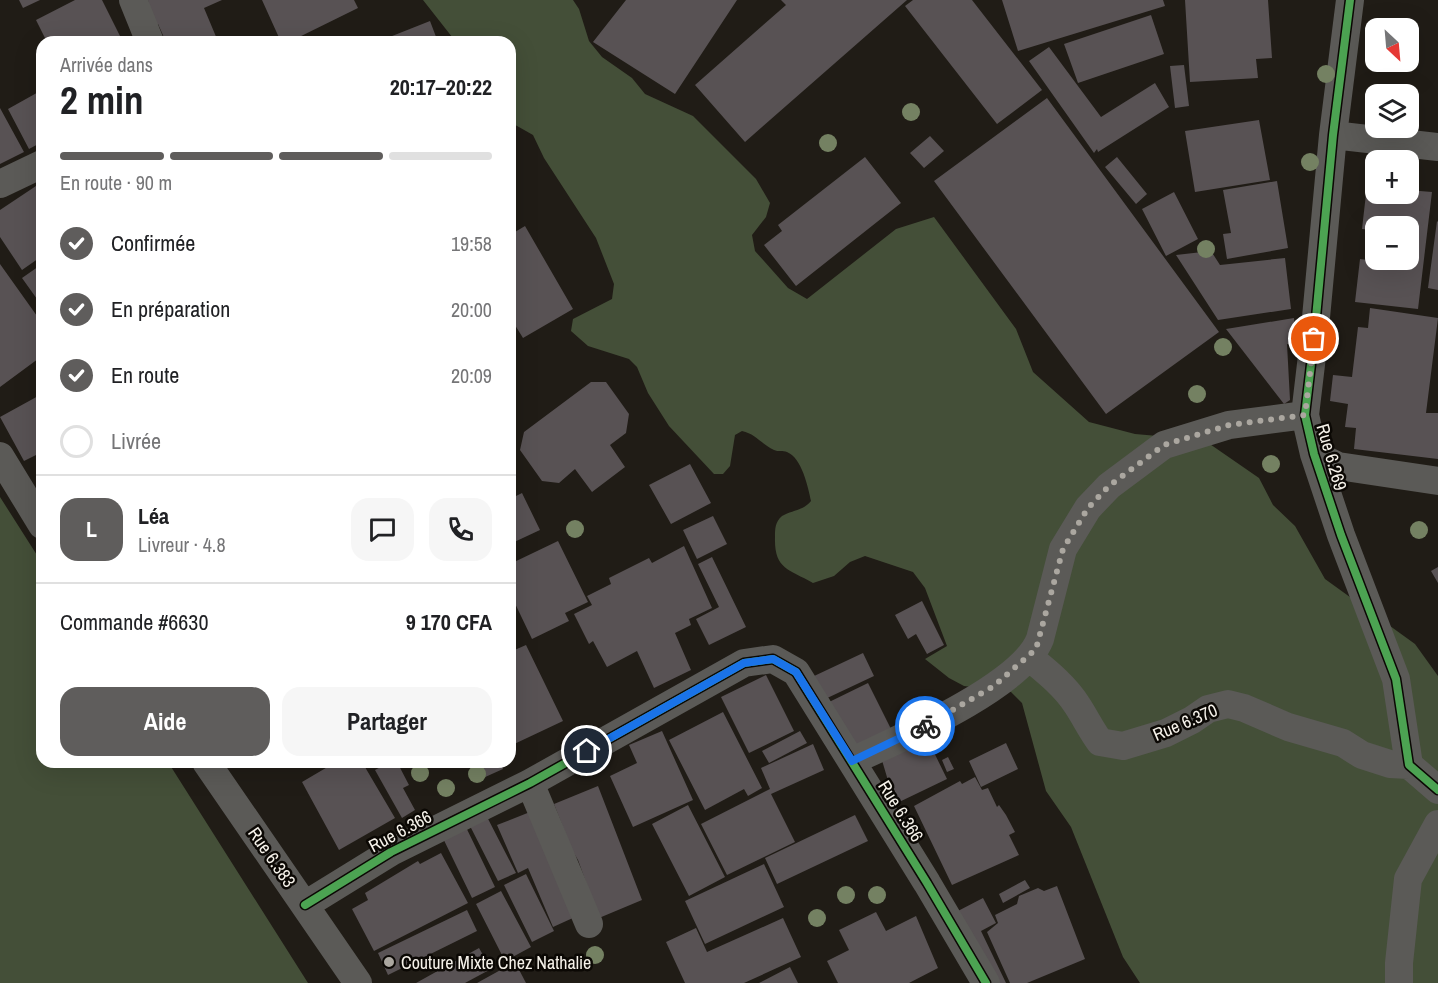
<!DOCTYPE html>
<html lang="fr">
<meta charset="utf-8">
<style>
:root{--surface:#fff;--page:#f6f6f6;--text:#202124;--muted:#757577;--line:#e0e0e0;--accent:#5f5d5c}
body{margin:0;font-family:"Archivo Narrow",sans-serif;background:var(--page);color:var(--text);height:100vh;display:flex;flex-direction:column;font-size:22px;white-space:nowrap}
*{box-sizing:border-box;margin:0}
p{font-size:20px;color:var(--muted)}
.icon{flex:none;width:33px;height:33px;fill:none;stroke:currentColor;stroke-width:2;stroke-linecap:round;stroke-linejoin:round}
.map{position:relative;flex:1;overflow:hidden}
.panel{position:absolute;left:36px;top:36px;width:480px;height:732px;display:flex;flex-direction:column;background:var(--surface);border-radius:18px;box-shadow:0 6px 24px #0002}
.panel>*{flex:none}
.needle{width:39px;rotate:154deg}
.buttons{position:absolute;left:1365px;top:18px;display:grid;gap:12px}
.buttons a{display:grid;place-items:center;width:54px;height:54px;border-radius:12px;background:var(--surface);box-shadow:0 6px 24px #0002;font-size:30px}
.pin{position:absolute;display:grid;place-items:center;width:51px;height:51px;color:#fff;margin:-26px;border:3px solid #fff;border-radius:50%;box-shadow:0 2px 6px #0007}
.courier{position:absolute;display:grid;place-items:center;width:60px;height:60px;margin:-30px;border:4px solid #1a73e8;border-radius:50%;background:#fff;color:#222;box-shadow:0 2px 8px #0007}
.overview em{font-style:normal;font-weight:700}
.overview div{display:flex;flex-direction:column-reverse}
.overview{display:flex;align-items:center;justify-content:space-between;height:102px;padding:0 24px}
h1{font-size:39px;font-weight:700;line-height:45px}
.bar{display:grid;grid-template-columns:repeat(4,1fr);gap:9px 6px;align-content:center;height:72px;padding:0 24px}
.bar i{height:8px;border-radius:4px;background:var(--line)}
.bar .current{background:var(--accent)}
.bar p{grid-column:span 4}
.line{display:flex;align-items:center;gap:15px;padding:0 24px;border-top:2px solid var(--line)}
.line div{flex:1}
.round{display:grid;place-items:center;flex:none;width:63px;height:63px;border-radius:18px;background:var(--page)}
ol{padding:0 24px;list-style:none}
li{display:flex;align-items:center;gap:18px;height:66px}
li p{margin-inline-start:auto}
li .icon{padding:6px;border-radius:50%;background:var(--accent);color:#fff;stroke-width:4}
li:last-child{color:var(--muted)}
li i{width:33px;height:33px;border:3px solid var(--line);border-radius:50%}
.button{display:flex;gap:12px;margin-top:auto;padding:12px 24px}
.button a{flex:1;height:69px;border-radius:18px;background:var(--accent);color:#fff;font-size:24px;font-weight:700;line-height:69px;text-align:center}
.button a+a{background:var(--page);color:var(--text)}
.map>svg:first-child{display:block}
.forest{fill:#444f38}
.building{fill:#585254;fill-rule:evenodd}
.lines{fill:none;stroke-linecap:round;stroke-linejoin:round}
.minor{stroke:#5b5a57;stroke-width:28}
.cycleway-casing{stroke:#0b0804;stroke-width:11}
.cycleway{stroke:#4ca352;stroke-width:8}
.tree{fill:#748162}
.done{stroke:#aba7a0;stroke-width:6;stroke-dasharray:0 10.8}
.route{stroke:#1a73e8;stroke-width:8}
.poi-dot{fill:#aba7a0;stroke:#0b0804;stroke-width:2}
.labels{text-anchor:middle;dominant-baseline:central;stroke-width:5;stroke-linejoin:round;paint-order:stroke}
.street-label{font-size:18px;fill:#f6f2ea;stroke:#0b0804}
.poi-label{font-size:18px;fill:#f6f2ea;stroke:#0b0804;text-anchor:start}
</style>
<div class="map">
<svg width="1438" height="983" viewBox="0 0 1438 983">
<rect width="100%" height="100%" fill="#201c16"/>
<path class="forest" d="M423,0H573L579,9L589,41L602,57L632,78L645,94L693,116L756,179L770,203L766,217L752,235L755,251L788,288L807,299L896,229L934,217L1016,329L1033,372L1089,422L1135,434L1204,440L1259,478L1273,505L1295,526L1325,579L1415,644L1438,676V983H1140L1123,957L1071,827L1046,791L1022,703L1011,692L964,686L949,678L925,659L947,646L925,588L913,572L865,556L850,562L834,576L813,583C788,569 774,569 775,537C775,529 775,522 782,516C792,510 803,511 811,501C808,487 802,458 787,452C783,450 778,452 774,450C761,444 756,434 742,431L735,435L730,466L723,474H714L669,426L648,393L637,367L629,359L588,346L571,331L573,319L612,299L614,284L596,238L544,158L533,135L510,122V42H456Z
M0,497L42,563V762H168L308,983H0Z"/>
<path class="building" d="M19,0H40L23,8Z
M75,0H102L123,42H47L36,20Z
M148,0H222L204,8L217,39L211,42H166L158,24L152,26Z
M262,0H354L358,8L289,42H281Z
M626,0H737L675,94L593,42Z
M781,0H907L745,142L695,85L786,5Z
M913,0H972L1042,90L997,124L905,6Z
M1002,0H1163L1165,6L1018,51Z
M1185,0H1268L1272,58L1256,59L1258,78L1190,82Z
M1151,15L1164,54L1078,83L1064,44Z
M430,21L438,42H377Z
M1049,47L1101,117L1155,83L1169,107L1098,152L1097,149L1094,153L1029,61Z
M1184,65L1189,106L1175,108L1170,66Z
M42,90V142L29,149L8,109Z
M1047,98L1219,332L1106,414L934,181Z
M1408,105L1415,106L1414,119H1408Z
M0,108L24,152L0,164Z
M1259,120L1270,180L1195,192L1185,131Z
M930,136L944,151L924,168L910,153Z
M865,157L901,203L796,286L764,245L782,231L778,225Z
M1117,157L1147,194L1136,204L1105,167Z
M1277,181L1288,248L1227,259L1223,234L1231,233L1223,190Z
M42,182V256L22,270L0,237V210Z
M1367,185L1376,186V194H1408V190L1432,192L1418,309L1355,302L1360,259L1368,260L1371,230L1362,229ZM1376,226H1408V260H1376Z
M1174,192L1198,239L1166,256L1142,209Z
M1437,221L1438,222V290L1428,288Z
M525,226L573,309L523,338L510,317V235Z
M1211,251L1220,265L1285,258L1291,309L1218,320L1176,255Z
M0,264L42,323V356L0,387Z
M42,264V306L22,278Z
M1370,308L1438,318L1426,413H1438V459L1354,449L1356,428L1345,427L1348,404L1330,401L1333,375L1352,377L1358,327L1368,328Z
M1294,318L1296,344H1287L1290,400L1284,404L1226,329Z
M591,382H606L629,414L626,433L610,445L625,467L592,492L575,469L559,483L542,481L520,450L524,432Z
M40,395L42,399V452L24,461L0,417Z
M690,464L711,503L671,524L649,485Z
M522,493L540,530L510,544V499Z
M713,516L727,544L697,559L683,530Z
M558,541L588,602L565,613L569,621L532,639L510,593V564Z
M684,546L712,608L689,619L691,625L675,633L691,670L654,688L637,651L607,667L593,641L589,644L574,614L592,605L587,596L611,584L609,578L649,558L652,563Z
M712,557L746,627L709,645L696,619L719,607L698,564Z
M1438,567V583L1431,571Z
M922,601L944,645L927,654L916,634L908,639L895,615Z
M526,645L563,721L510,746V662L513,661L510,652Z
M863,653L874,676L823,700L812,677Z
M766,675L794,731L749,753L721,697Z
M868,683L891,729L847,750L825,704Z
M723,712L762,788L748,796L744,789L705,810L669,740Z
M662,731L693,800L633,827L610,776L637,763L629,745Z
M800,731L807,743L769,763L762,751Z
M925,734L947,779L895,804L881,757Z
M1006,743L1018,769L981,787L969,761Z
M813,744L824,770L771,794L795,842L727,875L701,824L770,789L761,768Z
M948,757L954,769L947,772L942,760Z
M336,762H362L395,818L339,850L302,782Z
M390,762H397L409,785L403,788L415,810L402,818L375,770Z
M475,762H500L503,769L483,778Z
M975,777L982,790L988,788L997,807L999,805L1006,815L1015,832L1009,835L1019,855L952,885L914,806L960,781L962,784Z
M598,786L642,900L599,918L578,860L572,850L554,804Z
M688,805L725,877L689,896L652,824Z
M530,812L575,917L553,927L528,868L518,873L497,825Z
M485,813L516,873L498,881L468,822Z
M855,815L868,841L777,884L765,858Z
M462,819L495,887L472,898L439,830Z
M441,853L468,903L374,951L352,909L368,900L365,893L418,861L420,864Z
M764,864L784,907L705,944L685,901Z
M526,874L554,931L532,942L504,885Z
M1025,880L1030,888L1003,903L999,894Z
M1057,886L1085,959L1027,983H1010L987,932L998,923L995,915L1017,904L1019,896L1038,888L1044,891Z
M501,891L531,947L505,961L476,904Z
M983,898L996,923L981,931L1006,983H991L956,912Z
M467,910L477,931L388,975L378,953Z
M876,912L886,931L916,916L938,968L909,983H838L827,961L849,950L839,930Z
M783,918L801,957L744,983H685L666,942L696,928L707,952Z
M479,948L491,969L465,983H416Z
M515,962L526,983H477Z
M790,967L798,983H759Z"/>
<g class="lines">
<path class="minor" d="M133,0L150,42
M1350,0L1333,135L1314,339L1305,415L1314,454L1341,535L1396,679L1409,765L1438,790
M1333,135L1438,147
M0,184L42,164
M1314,454L1338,466L1438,481
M0,456L42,525
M1029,657C1046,671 1065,686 1077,705C1085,717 1091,730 1100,742L1123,746L1166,733L1192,720L1208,709L1228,704L1244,708L1288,727L1343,743L1362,755L1390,764L1409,765
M852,761C899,739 1022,686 1040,639L1063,549L1088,508L1109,486L1164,445L1229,425L1305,415
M206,762L358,983
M530,783L589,924
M305,905L391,852L530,783L744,663L773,659L796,672L927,883L986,983
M1399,983V963L1408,879L1438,824"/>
<defs>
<path id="cycleway" d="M1350,0L1333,135L1314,339L1305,415L1314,454L1341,535L1396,679L1409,765L1438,790
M305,905L391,852L530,783L744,663L773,659L796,672L927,883L986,983"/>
</defs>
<use href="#cycleway" class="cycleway-casing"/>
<use href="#cycleway" class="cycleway"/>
</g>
<g class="tree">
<circle cx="1326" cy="74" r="9"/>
<circle cx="911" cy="112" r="9"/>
<circle cx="828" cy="143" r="9"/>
<circle cx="1310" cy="162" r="9"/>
<circle cx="1206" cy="249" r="9"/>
<circle cx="1223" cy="347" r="9"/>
<circle cx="1197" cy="394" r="9"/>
<circle cx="1271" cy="464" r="9"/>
<circle cx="575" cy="529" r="9"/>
<circle cx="1419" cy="530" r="9"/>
<circle cx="420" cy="773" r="9"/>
<circle cx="477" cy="774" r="9"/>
<circle cx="446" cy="788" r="9"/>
<circle cx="846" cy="895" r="9"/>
<circle cx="877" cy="895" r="9"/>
<circle cx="817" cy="918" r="9"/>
<circle cx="595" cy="955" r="9"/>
</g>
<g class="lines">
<path class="done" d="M925,726L994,686L1036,649L1063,549L1088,508L1109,486L1164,445L1229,425L1305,415L1314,339"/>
<path class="route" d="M587,751L744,663L773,659L796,672L852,761L925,726"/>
</g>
<circle class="poi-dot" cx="389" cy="962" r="6"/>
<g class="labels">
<g class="street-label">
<text transform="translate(1332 457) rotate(74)">Rue 6.269</text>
<text transform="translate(1185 722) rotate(-23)">Rue 6.370</text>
<text transform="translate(901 811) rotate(58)">Rue 6.366</text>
<text transform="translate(400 831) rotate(-28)">Rue 6.366</text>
<text transform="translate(272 857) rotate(55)">Rue 6.383</text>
</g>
<g class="poi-label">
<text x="401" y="962">Couture Mixte Chez Nathalie</text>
</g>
</g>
</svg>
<div class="buttons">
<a><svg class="needle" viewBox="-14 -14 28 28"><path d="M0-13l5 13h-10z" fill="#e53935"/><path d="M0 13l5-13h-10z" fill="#757577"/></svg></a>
<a><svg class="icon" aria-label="layers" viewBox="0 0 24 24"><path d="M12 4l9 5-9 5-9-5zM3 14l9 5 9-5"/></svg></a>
<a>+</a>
<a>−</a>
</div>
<div class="pin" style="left:1314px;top:339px;background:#ea580c"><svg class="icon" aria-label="bag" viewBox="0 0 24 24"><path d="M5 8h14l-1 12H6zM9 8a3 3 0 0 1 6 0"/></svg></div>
<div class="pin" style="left:587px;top:751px;background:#1f2937"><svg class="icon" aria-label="home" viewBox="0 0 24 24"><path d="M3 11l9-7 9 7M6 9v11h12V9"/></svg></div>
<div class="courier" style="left:925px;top:726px"><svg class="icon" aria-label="bike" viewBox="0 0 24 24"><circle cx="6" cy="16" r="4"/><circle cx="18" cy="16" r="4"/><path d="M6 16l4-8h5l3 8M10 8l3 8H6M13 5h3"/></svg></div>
<section class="panel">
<div class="overview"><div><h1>2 min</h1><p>Arrivée dans</p></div><em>20:17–20:22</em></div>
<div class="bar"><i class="current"></i><i class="current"></i><i class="current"></i><i></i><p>En route · 90 m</p></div>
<ol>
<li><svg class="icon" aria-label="check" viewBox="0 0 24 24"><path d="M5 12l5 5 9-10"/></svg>Confirmée<p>19:58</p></li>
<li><svg class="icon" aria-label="check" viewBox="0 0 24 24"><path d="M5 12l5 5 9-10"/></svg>En préparation<p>20:00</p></li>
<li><svg class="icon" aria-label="check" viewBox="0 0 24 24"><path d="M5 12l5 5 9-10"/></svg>En route<p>20:09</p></li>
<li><i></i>Livrée</li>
</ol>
<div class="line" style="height:108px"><b class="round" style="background:var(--accent);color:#fff">L</b><div><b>Léa</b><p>Livreur · 4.8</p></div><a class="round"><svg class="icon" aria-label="chat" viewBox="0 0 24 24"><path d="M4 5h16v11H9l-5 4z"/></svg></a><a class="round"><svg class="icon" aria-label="phone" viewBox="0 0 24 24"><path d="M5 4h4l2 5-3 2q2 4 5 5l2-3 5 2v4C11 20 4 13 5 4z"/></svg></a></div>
<div class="line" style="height:78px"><div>Commande #6630</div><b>9 170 CFA</b></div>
<div class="button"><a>Aide</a><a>Partager</a></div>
</section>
</div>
